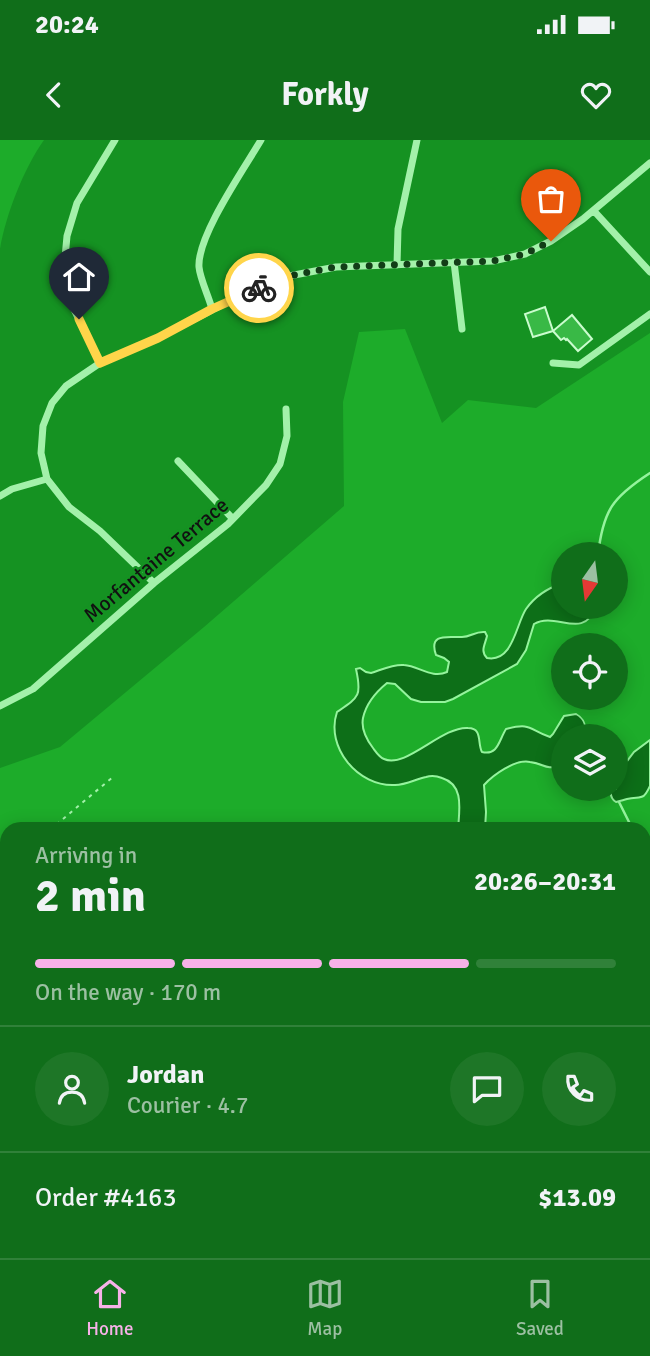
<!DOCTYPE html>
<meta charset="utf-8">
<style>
:root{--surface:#106e1a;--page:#1e7627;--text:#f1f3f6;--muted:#9cc0a2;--line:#308139;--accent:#f7b2e8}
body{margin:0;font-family:Signika,sans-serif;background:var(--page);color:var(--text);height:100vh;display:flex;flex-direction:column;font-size:26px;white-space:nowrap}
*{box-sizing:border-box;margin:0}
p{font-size:23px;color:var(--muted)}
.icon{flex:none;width:38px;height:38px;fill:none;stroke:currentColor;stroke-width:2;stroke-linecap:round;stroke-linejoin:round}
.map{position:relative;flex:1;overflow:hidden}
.side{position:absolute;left:0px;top:682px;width:651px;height:436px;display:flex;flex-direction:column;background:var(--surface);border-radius:21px 21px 0 0;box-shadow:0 4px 18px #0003}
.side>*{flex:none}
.needle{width:46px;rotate:194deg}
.controls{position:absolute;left:551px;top:402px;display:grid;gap:14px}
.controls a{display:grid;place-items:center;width:77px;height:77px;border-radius:50%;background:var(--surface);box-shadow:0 4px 18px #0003;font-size:35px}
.pin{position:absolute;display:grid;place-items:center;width:60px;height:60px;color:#fff;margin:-72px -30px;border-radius:50% 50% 50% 0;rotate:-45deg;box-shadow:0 0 7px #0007}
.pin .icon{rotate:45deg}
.courier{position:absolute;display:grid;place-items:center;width:70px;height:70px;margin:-35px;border:5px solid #ffd54a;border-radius:50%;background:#fff;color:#222;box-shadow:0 2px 9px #0007}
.headline em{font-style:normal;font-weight:800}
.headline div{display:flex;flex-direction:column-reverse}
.headline{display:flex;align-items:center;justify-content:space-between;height:119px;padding:0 35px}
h1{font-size:46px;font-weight:800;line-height:52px}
.bar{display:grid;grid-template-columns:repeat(4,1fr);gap:10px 7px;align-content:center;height:84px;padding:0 35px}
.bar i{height:9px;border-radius:5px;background:var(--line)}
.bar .active{background:var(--accent)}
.bar p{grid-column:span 4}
.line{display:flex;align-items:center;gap:18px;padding:0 35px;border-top:2px solid var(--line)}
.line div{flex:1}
.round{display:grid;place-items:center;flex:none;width:74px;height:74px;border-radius:37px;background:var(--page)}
.status{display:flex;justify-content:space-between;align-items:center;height:49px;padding:0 35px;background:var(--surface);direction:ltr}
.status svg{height:19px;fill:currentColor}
header{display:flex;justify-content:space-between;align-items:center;height:91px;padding:0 35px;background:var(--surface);font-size:32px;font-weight:800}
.dock{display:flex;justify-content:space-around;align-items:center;height:98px;border-top:2px solid var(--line);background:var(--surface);font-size:19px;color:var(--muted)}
.dock a{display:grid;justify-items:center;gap:4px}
.dock .active{color:var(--accent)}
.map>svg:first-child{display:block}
.green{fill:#1dac2a;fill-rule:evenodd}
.water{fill:#0d6f18;stroke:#95f49d;stroke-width:2}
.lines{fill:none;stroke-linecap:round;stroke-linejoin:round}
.stream{stroke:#95f49d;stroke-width:2.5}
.building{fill:#39b946;stroke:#cafcce;stroke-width:2}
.path{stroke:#a3f1aa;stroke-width:2;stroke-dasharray:3.5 5;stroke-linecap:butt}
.minor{stroke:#a3f1aa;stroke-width:7}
.secondary{stroke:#d1fcd6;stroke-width:10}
.done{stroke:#123e17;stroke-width:7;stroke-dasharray:0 12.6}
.route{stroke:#ffd54a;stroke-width:9}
.labels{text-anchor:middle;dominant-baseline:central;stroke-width:5;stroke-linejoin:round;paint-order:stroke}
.street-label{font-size:21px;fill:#111;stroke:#159222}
</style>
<div class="status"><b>20:24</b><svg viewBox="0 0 49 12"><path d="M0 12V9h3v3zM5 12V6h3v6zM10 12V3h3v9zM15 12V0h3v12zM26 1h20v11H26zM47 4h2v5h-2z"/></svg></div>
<header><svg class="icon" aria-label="back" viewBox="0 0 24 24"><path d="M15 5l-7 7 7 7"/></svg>Forkly<svg class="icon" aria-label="heart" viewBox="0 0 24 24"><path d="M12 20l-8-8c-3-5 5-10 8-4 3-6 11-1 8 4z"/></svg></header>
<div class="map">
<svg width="650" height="1118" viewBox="0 0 650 1118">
<rect width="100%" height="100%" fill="#159222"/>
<path class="green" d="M0,0H44C24,28 6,74 0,109Z
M405,189L442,283L468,260L536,268L650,193V886L644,890V690H7V736L0,730V628L60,607L204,487L344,366L343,262L359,192ZM564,415H616V467H564ZM564,506H616V558H564ZM564,597H616V649H564Z
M0,799L7,805V1068L0,1067Z"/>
<path class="water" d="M563,443L564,467H596C583,501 556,471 534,484L526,510L517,524L453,559L445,562H421L411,559L395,544L387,543C376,552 366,564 363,578C361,588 367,600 373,608C376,612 379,617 384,619C406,629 442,586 468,588C483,588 477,603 482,612C498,616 499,600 506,589C532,582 529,590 550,597L553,594L564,576L576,574C585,579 587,586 584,597H564L563,626C543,630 546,624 530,622C515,619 493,635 484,645L486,672L485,689L458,690C459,671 465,645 442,638C437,636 432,635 426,637C416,639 406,645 395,645C358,647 325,607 337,572C359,557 362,556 356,529L360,528L366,532L371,533C381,530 393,524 404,525C419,526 432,539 447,532L449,522L444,518L436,515C428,492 449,498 462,497C471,497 475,491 485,492L487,496C485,505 480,511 487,518C513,523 516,484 526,469C535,456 548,448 563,443Z
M650,600V646C643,661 642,656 627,659C624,660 620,661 616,662C611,659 610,655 611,649H616V636L618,633L634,612Z"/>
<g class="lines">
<path class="stream" d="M598,415C603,370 613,357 650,333
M619,662L633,690
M644,738L647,754L646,770"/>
</g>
<path class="building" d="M545,167L553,191L533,197L525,174Z
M572,175L592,199L578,211L567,199L566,200L564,198L561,200L553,191Z"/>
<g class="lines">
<path class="path" d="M24,690L27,688L30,690
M50,690L114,636
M0,708L7,703
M1,798L7,803
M406,1111L408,1118"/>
<path class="minor" d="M594,71L650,132
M454,122L462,189
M397,125L398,89L417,0
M212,169C209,157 200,139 199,127C197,96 244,29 261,0
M100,223L68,157L64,129L67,96L77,63L115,0
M553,223L579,225L650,174
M178,321L233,379
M0,356L12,349L47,339
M154,443L100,391L69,367L47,339L41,313L43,286L52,263L66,246L100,223L158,198L249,151L289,136L336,127L493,121L525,114L551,101L583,79L650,23
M0,566L33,549L154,443L228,384L266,345L280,324L287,296L286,269
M644,981L650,971
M621,1111L629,1118
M88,1118L97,1111"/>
<path class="secondary" d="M0,757L7,763
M0,785L7,790
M428,1111L438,1118
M461,1111L473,1118"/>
</g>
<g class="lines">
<path class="done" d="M259,148L289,136L336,127L493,121L525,114L551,101"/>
<path class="route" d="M79,179L100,223L158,198L212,169L259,148"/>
</g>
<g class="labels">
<g class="street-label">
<text transform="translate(156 420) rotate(-40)">Morfantaine Terrace</text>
</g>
</g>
</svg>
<div class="controls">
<a><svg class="needle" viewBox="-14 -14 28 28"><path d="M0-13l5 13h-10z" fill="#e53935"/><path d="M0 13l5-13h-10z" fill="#9cc0a2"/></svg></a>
<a><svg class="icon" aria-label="locate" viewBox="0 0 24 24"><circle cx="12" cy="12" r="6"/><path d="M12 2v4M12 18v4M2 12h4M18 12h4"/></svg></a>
<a><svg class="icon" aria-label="layers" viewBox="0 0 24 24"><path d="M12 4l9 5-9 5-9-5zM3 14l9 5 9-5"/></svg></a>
</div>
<div class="pin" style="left:551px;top:101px;background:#ea580c"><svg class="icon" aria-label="bag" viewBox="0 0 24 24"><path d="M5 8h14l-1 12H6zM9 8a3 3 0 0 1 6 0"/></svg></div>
<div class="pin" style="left:79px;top:179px;background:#1f2937"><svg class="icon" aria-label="home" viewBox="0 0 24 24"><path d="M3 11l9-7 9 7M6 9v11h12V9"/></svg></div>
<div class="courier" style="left:259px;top:148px"><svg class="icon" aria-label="bike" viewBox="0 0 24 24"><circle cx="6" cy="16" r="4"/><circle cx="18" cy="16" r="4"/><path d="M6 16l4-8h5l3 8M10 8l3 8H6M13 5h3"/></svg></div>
<section class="side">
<div class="headline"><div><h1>2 min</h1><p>Arriving in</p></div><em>20:26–20:31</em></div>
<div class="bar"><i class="active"></i><i class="active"></i><i class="active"></i><i></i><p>On the way · 170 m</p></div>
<div class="line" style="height:126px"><a class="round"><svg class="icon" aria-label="person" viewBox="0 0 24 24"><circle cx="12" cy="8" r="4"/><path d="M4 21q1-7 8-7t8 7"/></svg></a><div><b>Jordan</b><p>Courier · 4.7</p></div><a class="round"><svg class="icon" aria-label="chat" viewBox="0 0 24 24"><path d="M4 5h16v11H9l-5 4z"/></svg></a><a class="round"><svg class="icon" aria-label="phone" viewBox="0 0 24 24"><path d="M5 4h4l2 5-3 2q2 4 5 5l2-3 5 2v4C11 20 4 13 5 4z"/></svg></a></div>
<div class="line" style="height:91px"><div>Order #4163</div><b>$13.09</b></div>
</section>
</div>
<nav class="dock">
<a class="active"><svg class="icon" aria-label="home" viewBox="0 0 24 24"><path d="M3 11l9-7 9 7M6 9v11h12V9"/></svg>Home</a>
<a><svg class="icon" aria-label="map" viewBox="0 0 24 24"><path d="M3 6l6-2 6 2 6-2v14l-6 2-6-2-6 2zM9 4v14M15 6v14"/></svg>Map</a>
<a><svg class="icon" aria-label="saved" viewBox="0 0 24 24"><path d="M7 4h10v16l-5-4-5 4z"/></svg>Saved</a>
</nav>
